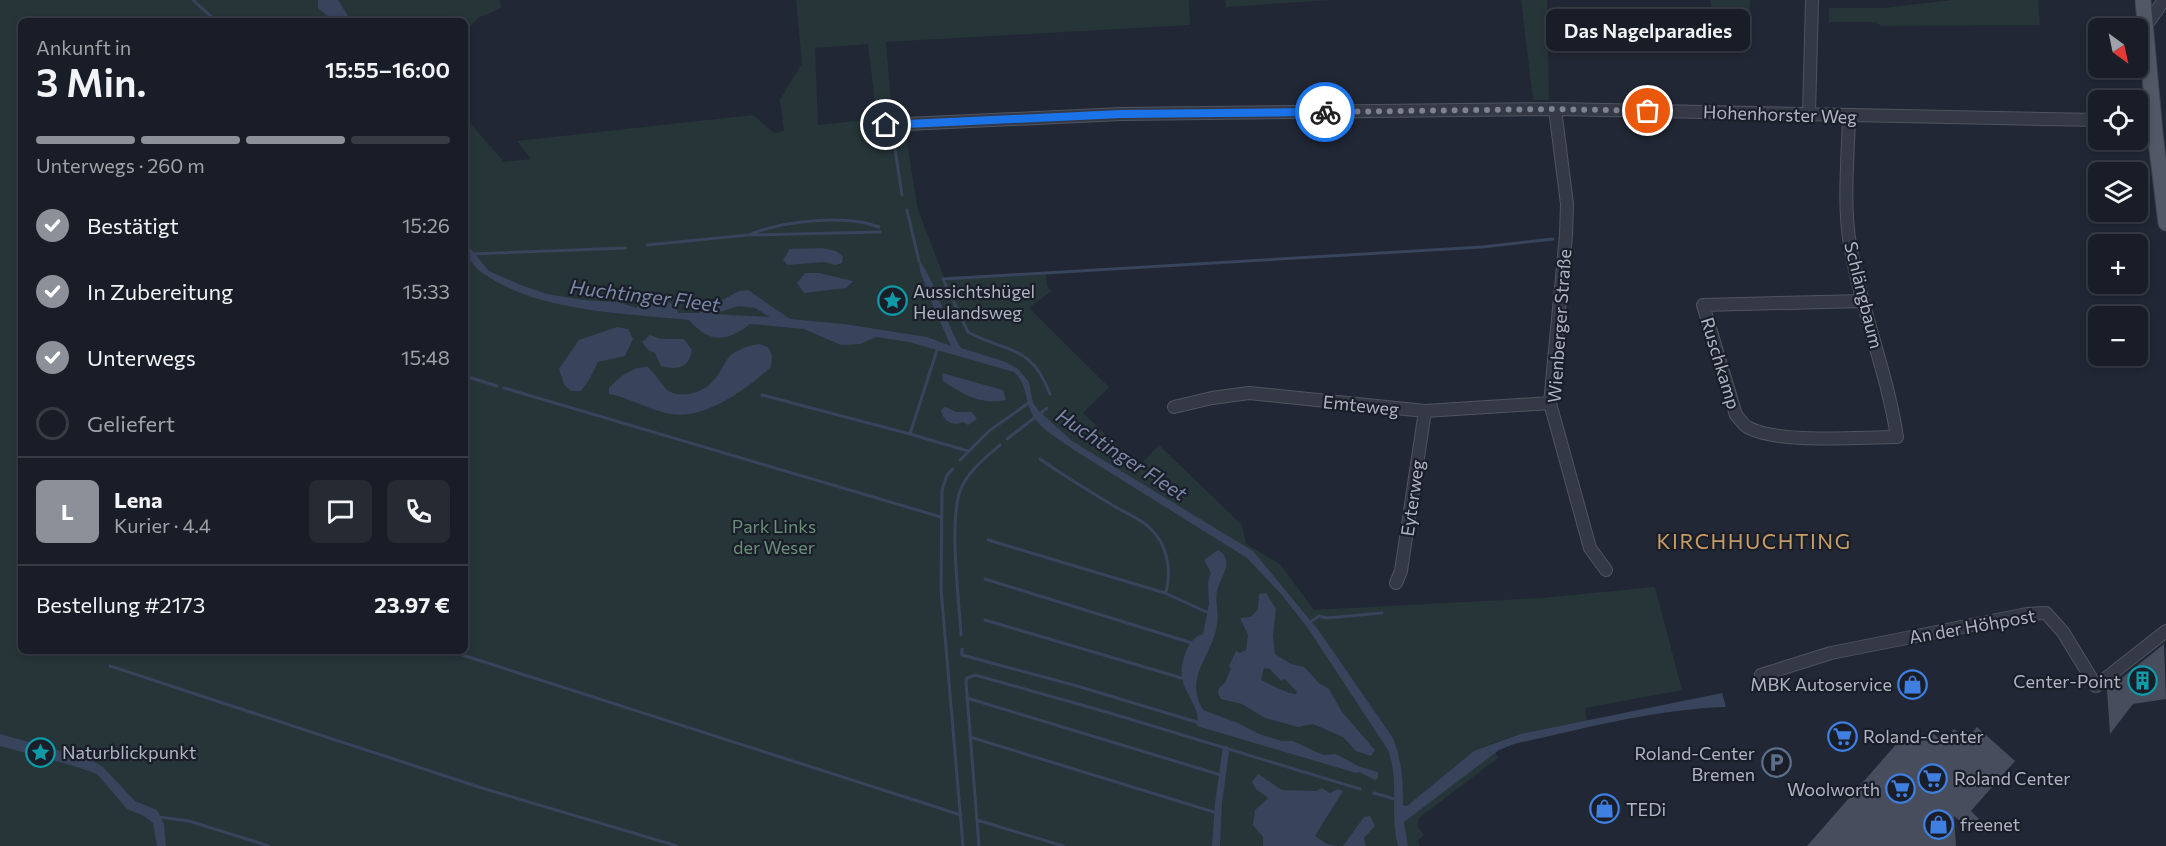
<!DOCTYPE html>
<html lang="de">
<meta charset="utf-8">
<style>
:root{--surface:#191d27;--page:#262a33;--text:#f1f3f6;--muted:#9fa2a7;--line:#373b44;--accent:#8c9099}
body{margin:0;font-family:Commissioner,sans-serif;background:var(--page);color:var(--text);height:100vh;display:flex;flex-direction:column;font-size:22px;white-space:nowrap}
*{box-sizing:border-box;margin:0}
p{font-size:20px;color:var(--muted)}
.icon{flex:none;width:33px;height:33px;fill:none;stroke:currentColor;stroke-width:2;stroke-linecap:round;stroke-linejoin:round}
.map{position:relative;flex:1;overflow:hidden}
.side{position:absolute;left:18px;top:18px;width:450px;height:636px;display:flex;flex-direction:column;background:var(--surface);border-radius:9px;box-shadow:0 3px 9px #0003,0 0 0 2px var(--line)}
.side>*{flex:none}
.needle{width:39px;rotate:147deg}
.buttons{position:absolute;left:2088px;top:18px;display:grid;gap:12px}
.buttons a{display:grid;place-items:center;width:60px;height:60px;border-radius:9px;background:var(--surface);box-shadow:0 3px 9px #0003,0 0 0 2px var(--line);font-size:30px}
.pin{position:absolute;display:grid;place-items:center;width:51px;height:51px;color:#fff;margin:-26px;border:3px solid #fff;border-radius:50%;box-shadow:0 2px 6px #0007}
.courier{position:absolute;display:grid;place-items:center;width:60px;height:60px;margin:-30px;border:4px solid #1a73e8;border-radius:50%;background:#fff;color:#222;box-shadow:0 2px 8px #0007}
.bubble{position:absolute;height:42px;border-radius:9px;background:var(--surface);box-shadow:0 3px 9px #0003,0 0 0 2px var(--line);font-size:20px;font-weight:600;line-height:42px;text-align:center}
.summary em{font-style:normal;font-weight:600}
.summary div{display:flex;flex-direction:column-reverse}
.summary{display:flex;align-items:center;justify-content:space-between;height:102px;padding:0 18px}
h1{font-size:39px;font-weight:600;line-height:45px}
.bar{display:grid;grid-template-columns:repeat(4,1fr);gap:9px 6px;align-content:center;height:72px;padding:0 18px}
.bar i{height:8px;border-radius:4px;background:var(--line)}
.bar .current{background:var(--accent)}
.bar p{grid-column:span 4}
.line{display:flex;align-items:center;gap:15px;padding:0 18px;border-top:2px solid var(--line)}
.line div{flex:1}
.round{display:grid;place-items:center;flex:none;width:63px;height:63px;border-radius:9px;background:var(--page)}
ol{padding:0 18px;list-style:none}
li{display:flex;align-items:center;gap:18px;height:66px}
li p{margin-inline-start:auto}
li .icon{padding:6px;border-radius:50%;background:var(--accent);color:#fff;stroke-width:4}
li:last-child{color:var(--muted)}
li i{width:33px;height:33px;border:3px solid var(--line);border-radius:50%}
.map>svg:first-child{display:block}
.green{fill:#263538;fill-rule:evenodd}
.water{fill:#38435c;fill-rule:evenodd}
.lines{fill:none;stroke-linecap:round;stroke-linejoin:round}
.stream{stroke:#38435c;stroke-width:3}
.building{fill:#474d5c}
.minor-casing{stroke:#4f545f;stroke-width:14}
.major-casing{stroke:#3e424e;stroke-width:17}
.minor{stroke:#353945;stroke-width:12}
.major{stroke:#525865;stroke-width:15}
.done{stroke:#7d8390;stroke-width:6;stroke-dasharray:0 10.8}
.route{stroke:#1a73e8;stroke-width:8}
.labels{text-anchor:middle;dominant-baseline:central;stroke-width:4.5;stroke-linejoin:round;paint-order:stroke}
.street-label{font-size:18px;fill:#afb4c1;stroke:#1a1e29}
.poi-label{font-size:18px;fill:#afb4c1;stroke:#1a1e29;text-anchor:start}
.park-label{font-size:18px;fill:#698f77;stroke:#1a1e29}
.water-label{font-size:20px;font-style:italic;fill:#7a87a7;stroke:#1a1e29}
.quarter-label{font-size:21px;letter-spacing:1.5px;fill:#c79c64;stroke:#1a1e29}
</style>
<div class="map">
<svg width="2166" height="846" viewBox="0 0 2166 846">
<rect width="100%" height="100%" fill="#212734"/>
<path class="green" d="M0,0H500L501,8L478,18L465,32V21H21V651H465V117L504,162L531,159L517,141L753,115L774,133L784,131L780,100L802,63L796,0H1189L1190,25L886,42L892,117H903L918,210L944,277L1046,272L1047,286L1052,291L1029,308L1109,387L1083,413L1139,466L1159,445L1242,525L1246,544L1280,564L1314,610L1542,598L1655,587L1682,690L1585,708L1587,721L1520,734L1491,744L1498,758L1419,818L1417,826L1424,835L1418,840L1420,846H0ZM868,44L877,119L818,125L815,48Z
M1225,0H1331L1226,7Z
M1521,0H1547L1549,100H1533Z
M1711,0H1750L1749,21H1711Z
M1953,0H2038L2040,25L1881,26L1875,22H1829V8H1883Z"/>
<path class="water" d="M318,0H338L351,21H333L318,8Z
M465,242L489,271L521,285L547,294L584,300L618,302L636,308L645,297C662,293 669,300 679,313H699L739,291L748,290L790,319L844,324L927,337L951,346L934,308L920,271L919,260C938,286 944,320 961,348L1006,362L1018,369L1029,382L1033,403L1039,411L1072,441L1253,551L1319,631L1393,738C1402,761 1403,780 1403,805L1407,806L1474,751L1520,734L1722,693L1726,707C1655,709 1583,729 1514,744L1499,750L1404,822L1408,846H1398C1389,814 1400,781 1388,750L1307,627L1281,594L1247,558L1074,450C1061,440 1041,430 1033,416C1025,401 1027,384 1014,372L909,342L876,337L860,344L841,345L804,329L750,324C726,343 709,343 689,320C625,313 538,312 484,274C476,269 471,261 465,254ZM738,306L755,308L770,317L714,314Z
M822,248L836,251L843,256L842,263L835,265L824,262L788,265L783,260L790,249Z
M805,273H819L853,281L846,288L804,293L797,283Z
M617,327L628,329L633,339L625,356L598,362L589,380L581,391H571L564,384L559,369L579,340Z
M650,335L661,339H684L692,350C689,369 677,370 661,366L655,353L648,350L642,342Z
M759,344L768,347L772,355L771,367C748,388 705,420 671,414C649,410 630,398 609,394V388C619,377 633,366 648,367C655,374 660,382 666,389C679,400 703,393 713,381C721,373 724,361 732,354C741,348 749,346 759,344Z
M942,373L1003,390L1006,400C981,405 964,395 943,381Z
M945,407L957,412H972L977,419L968,425L963,422C952,427 943,421 941,410Z
M1218,550C1236,561 1220,577 1217,591C1215,602 1219,613 1217,624C1213,657 1183,675 1203,710L1238,723L1259,734L1282,741H1293L1323,755L1336,754L1358,766L1378,772V778L1375,780L1359,772L1356,773L1197,726C1202,710 1183,692 1182,677C1180,663 1188,637 1203,634L1209,604L1208,582L1211,573L1204,560Z
M1266,593L1276,609L1273,636L1275,654L1291,664L1304,667L1319,683L1329,689L1342,712L1375,750L1371,756L1356,751L1343,737L1313,724L1298,727L1265,718L1242,704L1221,699L1218,694L1219,688L1225,683L1231,668L1229,666L1236,651L1240,653L1246,650L1248,635L1240,618L1251,617L1258,609L1259,594ZM1264,668L1270,669L1281,681L1285,679L1297,692L1296,694C1289,694 1267,683 1261,680Z
M0,734L90,759L103,767L135,801L157,810L164,824L166,846H157L153,823L144,816L127,809L97,774L74,766L0,746Z
M1223,746H1227L1229,752L1222,803L1220,846H1212L1215,803Z
M1258,774L1282,790L1316,791L1322,788L1330,793L1338,789L1343,791L1315,836L1327,844L1338,846H1263V837L1253,825L1255,810L1268,798L1256,789L1252,782Z
M1370,816L1375,826L1364,838L1366,846H1343L1364,817Z"/>
<g class="lines">
<path class="stream" d="M193,0L216,21
M893,136L902,195
M907,210L919,261
M751,234C784,221 847,214 879,227
M647,245L748,235L880,232
M472,254L626,248
M465,376L497,386
M504,388L941,517
M1050,394C1031,344 1009,354 968,332L943,279L1482,247L1553,239
M762,395L910,434L938,347
M910,434L968,451
M1007,439L1047,408
M1040,459C1064,476 1089,491 1114,506C1125,513 1141,519 1150,528C1167,544 1172,570 1166,592
M960,460L989,431L1030,402
M953,469L947,475L942,490L941,589L963,846
M988,540L1165,593L1209,613
M985,579L1192,643
M985,620L1185,679
M1308,624L1319,616L1327,618L1382,613
M961,635C959,599 949,523 960,491C967,472 985,458 1000,445
M962,649V655L1077,686L1200,723
M450,651L961,815
M110,666L482,788L677,846
M967,698L1221,775
M970,737L1217,813
M1374,793L1398,800
M159,817L189,821L269,846
M977,820L1063,846
M979,846L966,682L967,678L975,675L1110,713L1360,789"/>
</g>
<path class="building" d="M2164,644L2166,699L2133,704L2110,734L2107,690Z
M1977,727L2015,761L1971,811L1979,819L1970,829L1954,816L1956,846H1807L1906,733L1919,744L1930,731L1943,742L1954,729L1966,740Z"/>
<g class="lines">
<defs>
<path id="minor" d="M2145,27L2164,0
M1555,109L1567,204L1566,235L1550,403L1590,548L1606,570
M1809,114L1812,0
M1849,116C1848,158 1843,203 1850,245C1861,310 1887,371 1897,437C1859,437 1781,444 1749,428C1744,426 1740,419 1736,415L1703,305L1863,301
M2138,121H2154
M886,125L1121,114L1555,109L2098,120
M1174,407L1212,398L1249,393L1425,411L1550,403
M1396,583L1401,571L1425,411
M1761,675L1831,653L2027,614L2046,613L2063,632L2096,686L2166,631"/>
<path id="major" d="M2143,0L2155,133L2166,223"/>
</defs>
<use href="#minor" class="minor-casing"/>
<use href="#major" class="major-casing"/>
<use href="#minor" class="minor"/>
<use href="#major" class="major"/>
</g>
<g class="lines">
<path class="done" d="M1325,112L1555,109L1648,111"/>
<path class="route" d="M886,125L1121,114L1325,112"/>
</g>
<defs>
<symbol id="sight-ring" viewBox="-11 -11 22 22"><circle r="9.5" fill="#1a1e29" stroke="#0f9aa8" stroke-width="1.5"/><path d="M0-6L1.8-2.2L6-1.7L2.9 1.2L3.7 5.4L0 3.3L-3.7 5.4L-2.9 1.2L-6-1.7L-1.8-2.2Z" fill="#0f9aa8"/></symbol>
<symbol id="building-ring" viewBox="-11 -11 22 22"><circle r="9.5" fill="#1a1e29" stroke="#0f9aa8" stroke-width="1.5"/><path d="M-4-6H4V6H1V3H-1V6H-4ZM-2.5-4.3h1.7v1.8h-1.7ZM.8-4.3h1.7v1.8H.8ZM-2.5-1h1.7V.8h-1.7ZM.8-1h1.7V.8H.8Z" fill="#0f9aa8"/></symbol>
<symbol id="shop-ring" viewBox="-11 -11 22 22"><circle r="9.5" fill="#1a1e29" stroke="#3f7fe0" stroke-width="1.5"/><path d="M-5-2.5h2.3a2.7 3.5 0 0 1 5.4 0H5L5.5 6h-11ZM-1.5-2.5h3a1.5 2.3 0 0 0-3 0Z" fill="#3f7fe0"/></symbol>
<symbol id="supermarket-ring" viewBox="-11 -11 22 22"><circle r="9.5" fill="#1a1e29" stroke="#3f7fe0" stroke-width="1.5"/><path d="M-6-5.5h2.5l.6 2H6L4.5 2H-2.5L-4.4-4H-6ZM-1.5 3.2a1.3 1.3 0 1 0 .1 0ZM3 3.2a1.3 1.3 0 1 0 .1 0Z" fill="#3f7fe0"/></symbol>
<symbol id="parking-ring" viewBox="-11 -11 22 22"><circle r="9.5" fill="#1a1e29" stroke="#5c6f8a" stroke-width="1.5"/><path d="M-3.5-5.5H1a3.5 3.5 0 0 1 0 7H-1V5.5H-3.5ZM-1-3.4V-.6H.8a1.4 1.4 0 0 0 0-2.8Z" fill="#5c6f8a"/></symbol>
</defs>
<g fill-rule="evenodd">
<use href="#sight-ring" x="876" y="284" width="33" height="33"/>
<use href="#building-ring" x="2126" y="664" width="33" height="33"/>
<use href="#shop-ring" x="1896" y="668" width="33" height="33"/>
<use href="#supermarket-ring" x="1826" y="720" width="33" height="33"/>
<use href="#sight-ring" x="24" y="736" width="33" height="33"/>
<use href="#parking-ring" x="1760" y="746" width="33" height="33"/>
<use href="#supermarket-ring" x="1916" y="762" width="33" height="33"/>
<use href="#supermarket-ring" x="1884" y="772" width="33" height="33"/>
<use href="#shop-ring" x="1588" y="792" width="33" height="33"/>
<use href="#shop-ring" x="1922" y="808" width="33" height="33"/>
</g>
<g class="labels">
<g class="street-label">
<text transform="translate(1780 114) rotate(2)">Hohenhorster Weg</text>
<text transform="translate(1864 295) rotate(76)">Schlängbaum</text>
<text transform="translate(1559 326) rotate(-86)">Wienberger Straße</text>
<text transform="translate(1721 363) rotate(73)">Ruschkamp</text>
<text transform="translate(1361 405) rotate(6)">Emteweg</text>
<text transform="translate(1412 498) rotate(-82)">Eyterweg</text>
<text transform="translate(1972 626) rotate(-10)">An der Höhpost</text>
</g>
<g class="poi-label">
<text x="913" y="291">Aussichtshügel<tspan x="913" dy="21">Heulandsweg</tspan></text>
<text x="2121" y="681" text-anchor="end">Center-Point</text>
<text x="1892" y="684" text-anchor="end">MBK Autoservice</text>
<text x="1863" y="736">Roland-Center</text>
<text x="62" y="752">Naturblickpunkt</text>
<text x="1755" y="753" text-anchor="end">Roland-Center<tspan x="1755" dy="21">Bremen</tspan></text>
<text x="1954" y="778">Roland Center</text>
<text x="1880" y="789" text-anchor="end">Woolworth</text>
<text x="1626" y="809">TEDi</text>
<text x="1960" y="824">freenet</text>
</g>
<g class="park-label">
<text x="774" y="526">Park Links<tspan x="774" dy="21">der Weser</tspan></text>
</g>
<g class="water-label">
<text transform="translate(645 295) rotate(7)">Huchtinger Fleet</text>
<text transform="translate(1122 454) rotate(33)">Huchtinger Fleet</text>
</g>
<g class="quarter-label">
<text x="1754" y="540">KIRCHHUCHTING</text>
</g>
</g>
</svg>
<div class="buttons">
<a><svg class="needle" viewBox="-14 -14 28 28"><path d="M0-13l5 13h-10z" fill="#e53935"/><path d="M0 13l5-13h-10z" fill="#9fa2a7"/></svg></a>
<a><svg class="icon" aria-label="locate" viewBox="0 0 24 24"><circle cx="12" cy="12" r="6"/><path d="M12 2v4M12 18v4M2 12h4M18 12h4"/></svg></a>
<a><svg class="icon" aria-label="layers" viewBox="0 0 24 24"><path d="M12 4l9 5-9 5-9-5zM3 14l9 5 9-5"/></svg></a>
<a>+</a>
<a>−</a>
</div>
<div class="pin" style="left:1648px;top:111px;background:#ea580c"><svg class="icon" aria-label="bag" viewBox="0 0 24 24"><path d="M5 8h14l-1 12H6zM9 8a3 3 0 0 1 6 0"/></svg></div>
<div class="pin" style="left:886px;top:125px;background:#1f2937"><svg class="icon" aria-label="home" viewBox="0 0 24 24"><path d="M3 11l9-7 9 7M6 9v11h12V9"/></svg></div>
<div class="courier" style="left:1325px;top:112px"><svg class="icon" aria-label="bike" viewBox="0 0 24 24"><circle cx="6" cy="16" r="4"/><circle cx="18" cy="16" r="4"/><path d="M6 16l4-8h5l3 8M10 8l3 8H6M13 5h3"/></svg></div>
<div class="bubble" style="left:1546px;top:9px;width:204px">Das Nagelparadies</div>
<section class="side">
<div class="summary"><div><h1>3 Min.</h1><p>Ankunft in</p></div><em>15:55–16:00</em></div>
<div class="bar"><i class="current"></i><i class="current"></i><i class="current"></i><i></i><p>Unterwegs · 260 m</p></div>
<ol>
<li><svg class="icon" aria-label="check" viewBox="0 0 24 24"><path d="M5 12l5 5 9-10"/></svg>Bestätigt<p>15:26</p></li>
<li><svg class="icon" aria-label="check" viewBox="0 0 24 24"><path d="M5 12l5 5 9-10"/></svg>In Zubereitung<p>15:33</p></li>
<li><svg class="icon" aria-label="check" viewBox="0 0 24 24"><path d="M5 12l5 5 9-10"/></svg>Unterwegs<p>15:48</p></li>
<li><i></i>Geliefert</li>
</ol>
<div class="line" style="height:108px"><b class="round" style="background:var(--accent);color:#fff">L</b><div><b>Lena</b><p>Kurier · 4.4</p></div><a class="round"><svg class="icon" aria-label="chat" viewBox="0 0 24 24"><path d="M4 5h16v11H9l-5 4z"/></svg></a><a class="round"><svg class="icon" aria-label="phone" viewBox="0 0 24 24"><path d="M5 4h4l2 5-3 2q2 4 5 5l2-3 5 2v4C11 20 4 13 5 4z"/></svg></a></div>
<div class="line" style="height:78px"><div>Bestellung #2173</div><b>23.97 €</b></div>
</section>
</div>
